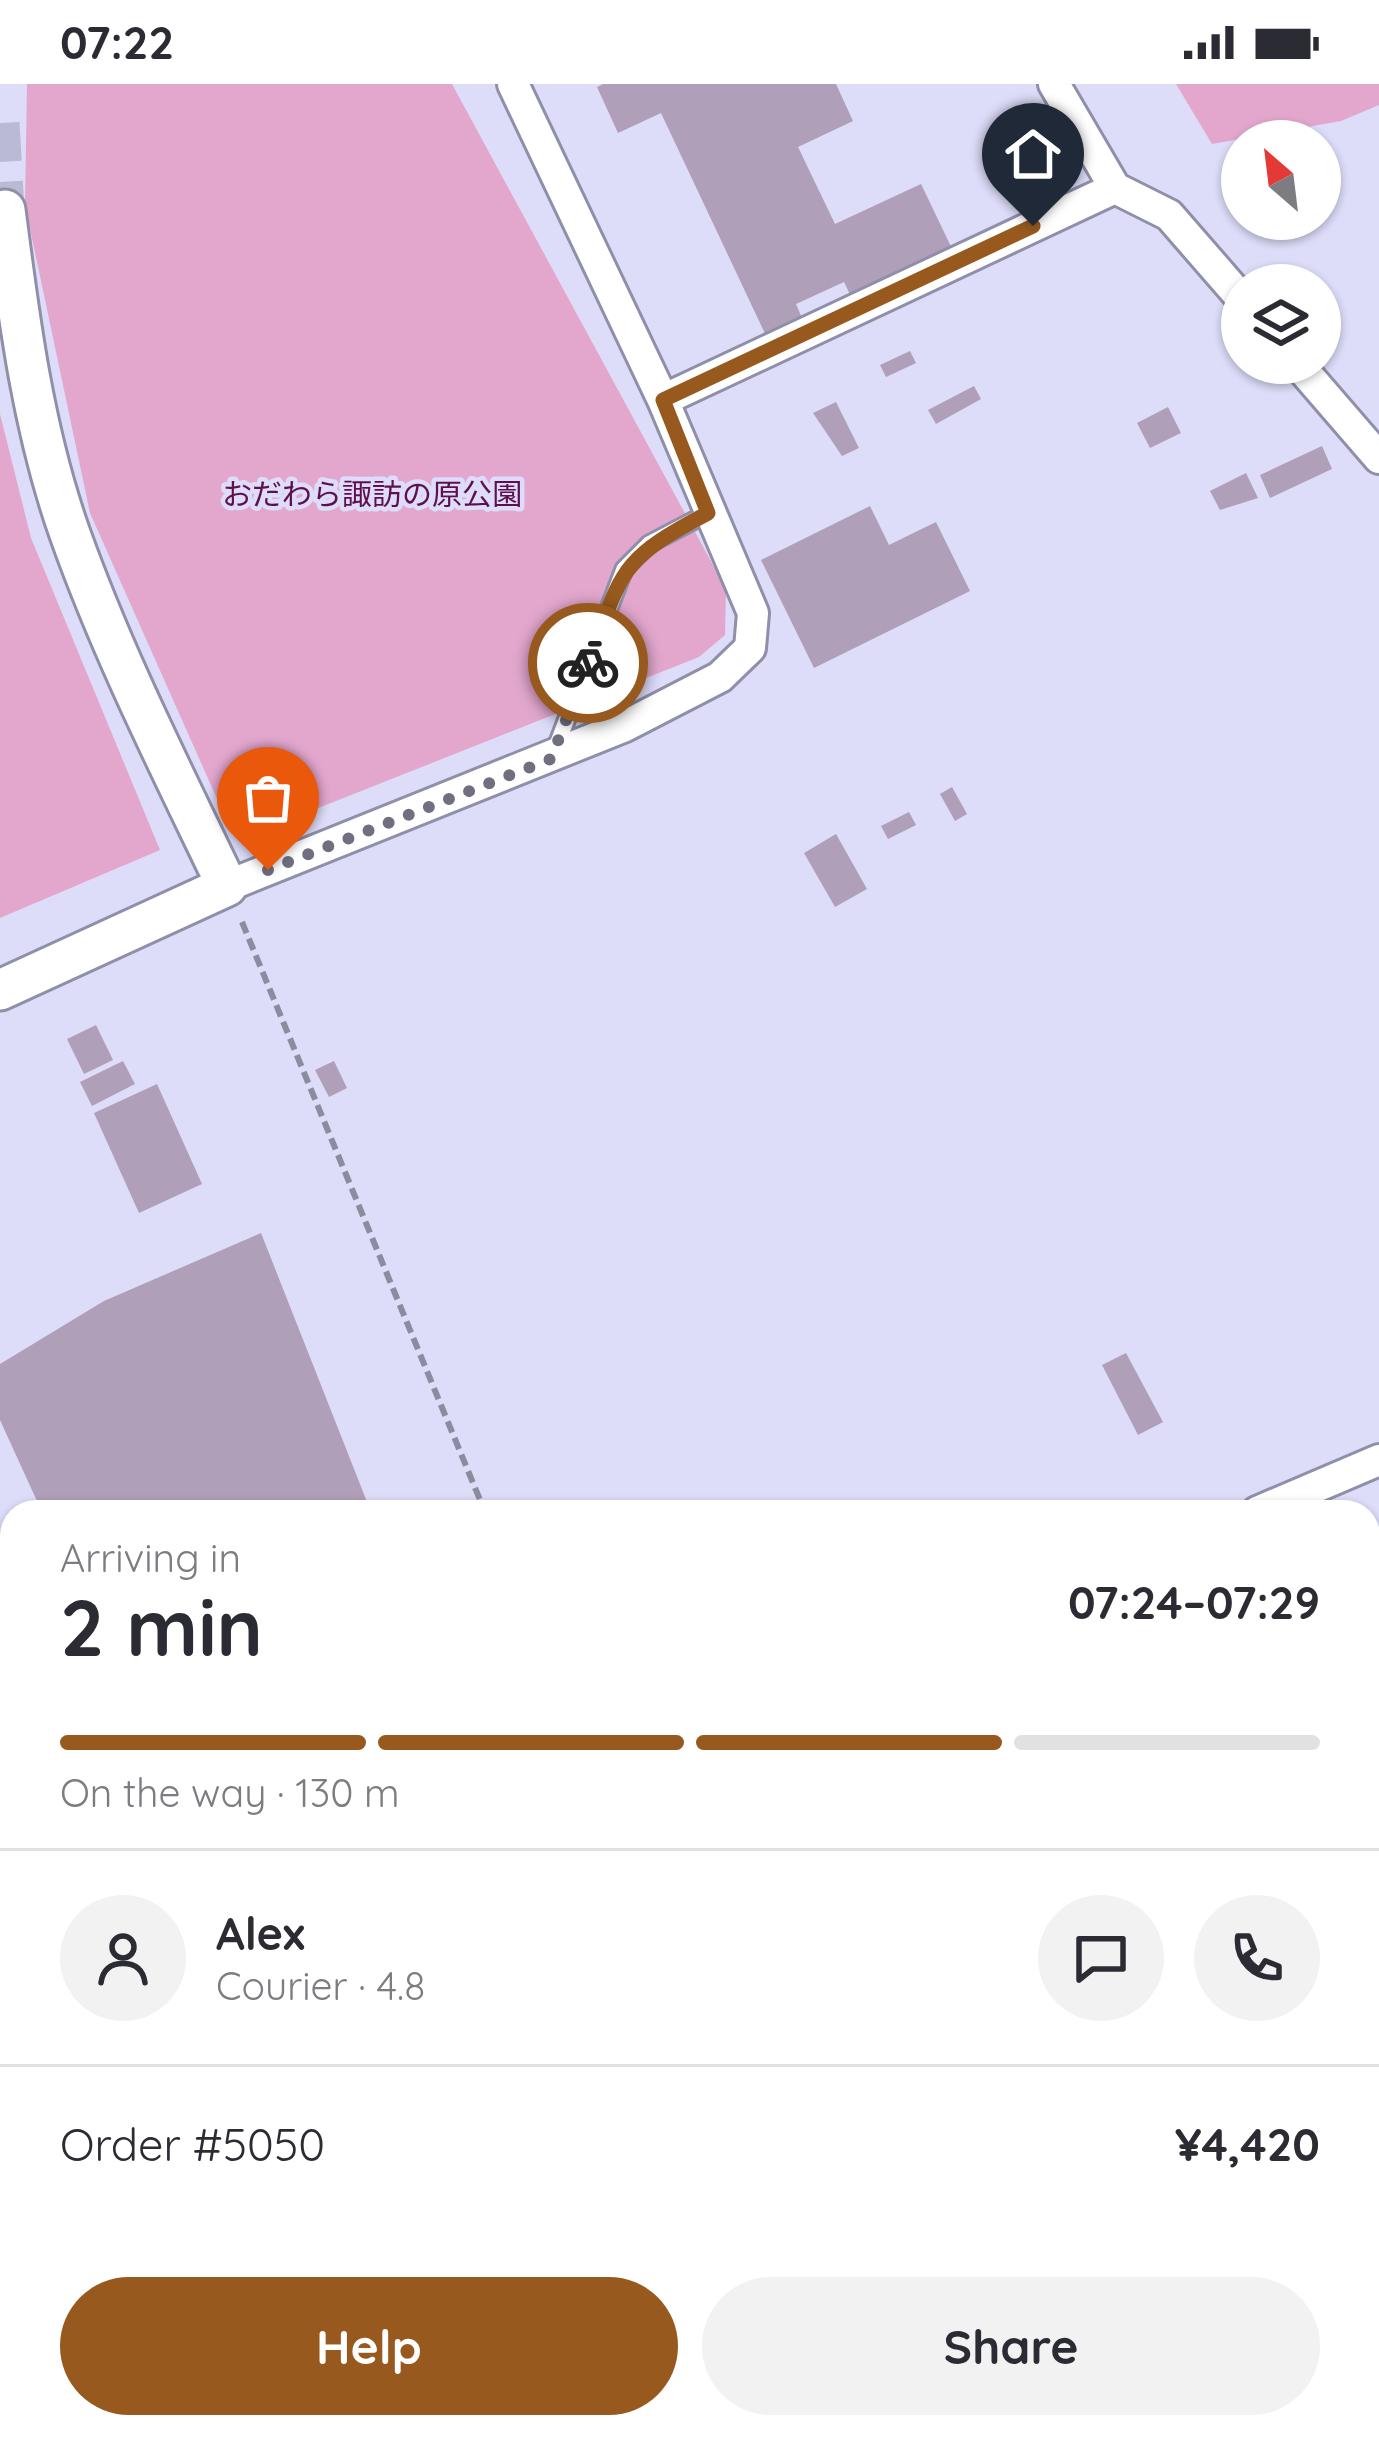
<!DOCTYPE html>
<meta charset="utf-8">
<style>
:root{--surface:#fff;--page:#f2f2f3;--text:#2b2b33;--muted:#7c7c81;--line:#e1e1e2;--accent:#97591e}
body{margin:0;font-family:Quicksand,"Noto Sans JP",sans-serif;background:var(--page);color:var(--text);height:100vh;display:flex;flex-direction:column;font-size:45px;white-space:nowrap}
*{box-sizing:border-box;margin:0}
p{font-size:39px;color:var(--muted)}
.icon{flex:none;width:66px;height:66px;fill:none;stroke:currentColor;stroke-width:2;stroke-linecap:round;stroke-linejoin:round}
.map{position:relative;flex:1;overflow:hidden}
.details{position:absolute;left:0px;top:1416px;width:1380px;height:939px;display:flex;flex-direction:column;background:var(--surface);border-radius:36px 36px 0 0;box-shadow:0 3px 9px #0004}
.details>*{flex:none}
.needle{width:78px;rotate:332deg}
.fabs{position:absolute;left:1221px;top:36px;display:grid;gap:24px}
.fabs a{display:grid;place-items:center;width:120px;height:120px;border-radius:50%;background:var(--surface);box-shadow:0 3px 9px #0004;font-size:60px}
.pin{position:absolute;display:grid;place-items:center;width:102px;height:102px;color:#fff;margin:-123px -51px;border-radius:50% 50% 50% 0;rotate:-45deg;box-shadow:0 0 12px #0007}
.pin .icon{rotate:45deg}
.courier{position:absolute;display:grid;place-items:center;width:120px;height:120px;margin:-60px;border:9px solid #97591e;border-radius:50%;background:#fff;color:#222;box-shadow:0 3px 15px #0007}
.summary em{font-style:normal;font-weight:800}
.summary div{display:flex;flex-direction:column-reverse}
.summary{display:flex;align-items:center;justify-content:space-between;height:204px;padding:0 60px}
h1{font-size:78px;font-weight:800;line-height:90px}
.bar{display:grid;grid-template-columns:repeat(4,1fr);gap:18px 12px;align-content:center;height:144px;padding:0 60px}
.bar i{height:15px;border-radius:9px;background:var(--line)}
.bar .current{background:var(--accent)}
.bar p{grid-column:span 4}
.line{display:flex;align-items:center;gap:30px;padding:0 60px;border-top:3px solid var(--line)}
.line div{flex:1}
.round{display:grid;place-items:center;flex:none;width:126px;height:126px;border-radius:63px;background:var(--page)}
.cta{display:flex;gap:24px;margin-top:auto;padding:24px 60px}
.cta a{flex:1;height:138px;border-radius:72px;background:var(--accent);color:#fff;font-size:48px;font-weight:800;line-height:138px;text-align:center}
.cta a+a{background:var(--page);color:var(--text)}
.status{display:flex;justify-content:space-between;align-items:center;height:84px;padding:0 60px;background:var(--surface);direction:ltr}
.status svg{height:33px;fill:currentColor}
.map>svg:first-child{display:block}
.green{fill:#e3a7ce}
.building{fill:#af9fb8}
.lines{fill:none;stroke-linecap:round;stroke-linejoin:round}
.tertiary-tunnel{stroke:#bbbad4;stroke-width:39;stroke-dasharray:39 20;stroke-linecap:butt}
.service-casing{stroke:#908faa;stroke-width:21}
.minor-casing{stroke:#908faa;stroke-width:36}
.tertiary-casing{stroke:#908faa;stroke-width:45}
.path{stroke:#8c8ca0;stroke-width:6;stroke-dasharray:12 6;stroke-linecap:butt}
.service{stroke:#fff;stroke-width:15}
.minor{stroke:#fff;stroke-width:30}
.tertiary{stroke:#fff;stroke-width:39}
.done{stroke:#6f6f80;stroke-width:12;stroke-dasharray:0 21.6}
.route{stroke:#97591e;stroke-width:15}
.labels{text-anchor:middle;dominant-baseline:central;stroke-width:9;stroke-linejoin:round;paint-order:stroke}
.park-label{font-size:30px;fill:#5f0f4c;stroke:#dddcf9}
</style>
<div class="status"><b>07:22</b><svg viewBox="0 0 49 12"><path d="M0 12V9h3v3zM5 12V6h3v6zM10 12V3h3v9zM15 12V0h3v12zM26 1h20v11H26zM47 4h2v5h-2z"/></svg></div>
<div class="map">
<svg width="1379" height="2353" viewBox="0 0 1379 2353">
<rect width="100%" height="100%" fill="#dddcf9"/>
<path class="green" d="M27,0H452L726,505L725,551L699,573L273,742L230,744L90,429L25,121Z
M1176,0H1379V21L1341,37L1212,60Z
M0,330L31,454L160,766L0,834Z"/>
<path class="building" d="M603,0H836L853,37L798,63L835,140L921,100L956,173L855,221L844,198L796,220L805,241L769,258L661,29L618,49L597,3Z
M910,267L916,279L886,293L880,281Z
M974,302L981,315L936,340L928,326Z
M836,318L859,364L842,372L813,329Z
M1168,323L1181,349L1150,364L1137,339Z
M1322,362L1332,385L1270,414L1260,391Z
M1246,389L1258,414L1220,426L1210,407Z
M870,422L889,461L936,438L970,507L814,584L761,476Z
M952,703L967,730L955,737L940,710Z
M909,728L916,741L888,755L881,742Z
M836,750L867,805L835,823L804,769Z
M96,941L113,976L84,990L67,955Z
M123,977L135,1000L92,1022L80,998Z
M334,977L347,1004L329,1013L315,986Z
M157,1000L202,1100L139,1129L94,1029Z
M261,1149L371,1428H42L0,1336V1280L104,1217Z
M1126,1269L1163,1338L1138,1351L1102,1281Z
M12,1801V1860L0,1836V1807Z
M218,2343H261L244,2353H199Z"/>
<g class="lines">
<path class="tertiary-tunnel" d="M0,39L5,126"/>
<defs>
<path id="service" d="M555,666L624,485L649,460L708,429"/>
<path id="minor" d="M1054,0L1115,104L1169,131L1242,215
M1297,279L1379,374
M663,316L1115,104
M227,802L625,642L720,593L750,564L753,529L663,316L513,0
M1257,1428L1379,1376
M0,1975L12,1970
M0,2146L12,2170
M94,2343L98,2353"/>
<path id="tertiary" d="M0,906L227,802C172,687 113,571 70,450C33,346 19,235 5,126"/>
</defs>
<use href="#service" class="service-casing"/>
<use href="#minor" class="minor-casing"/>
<use href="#tertiary" class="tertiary-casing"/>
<path class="path" d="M242,838L485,1428"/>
<use href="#service" class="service"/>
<use href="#minor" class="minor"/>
<use href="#tertiary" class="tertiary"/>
</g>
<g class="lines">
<path class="done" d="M268,786L551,675L588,579"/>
<path class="route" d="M588,579C623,487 617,477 708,429L663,316L1033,142"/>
</g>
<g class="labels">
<g class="park-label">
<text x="372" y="410">おだわら諏訪の原公園</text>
</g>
</g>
</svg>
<div class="fabs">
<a><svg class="needle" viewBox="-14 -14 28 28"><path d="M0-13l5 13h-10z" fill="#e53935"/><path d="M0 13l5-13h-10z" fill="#7c7c81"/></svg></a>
<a><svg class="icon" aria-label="layers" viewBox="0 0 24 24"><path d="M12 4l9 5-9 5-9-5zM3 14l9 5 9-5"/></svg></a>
</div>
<div class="pin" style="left:268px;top:786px;background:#ea580c"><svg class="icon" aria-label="bag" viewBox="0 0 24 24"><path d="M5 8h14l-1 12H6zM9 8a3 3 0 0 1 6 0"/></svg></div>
<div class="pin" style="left:1033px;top:142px;background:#1f2937"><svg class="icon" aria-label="home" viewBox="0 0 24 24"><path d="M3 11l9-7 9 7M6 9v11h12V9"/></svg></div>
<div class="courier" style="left:588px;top:579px"><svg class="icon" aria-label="bike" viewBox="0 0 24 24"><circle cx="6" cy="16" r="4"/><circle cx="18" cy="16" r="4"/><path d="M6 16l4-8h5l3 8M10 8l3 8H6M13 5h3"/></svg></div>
<section class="details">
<div class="summary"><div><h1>2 min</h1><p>Arriving in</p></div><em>07:24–07:29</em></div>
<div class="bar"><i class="current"></i><i class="current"></i><i class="current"></i><i></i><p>On the way · 130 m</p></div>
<div class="line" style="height:216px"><a class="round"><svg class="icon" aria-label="person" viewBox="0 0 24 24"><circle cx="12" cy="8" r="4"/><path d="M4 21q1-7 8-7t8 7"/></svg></a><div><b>Alex</b><p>Courier · 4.8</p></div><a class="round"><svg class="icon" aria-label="chat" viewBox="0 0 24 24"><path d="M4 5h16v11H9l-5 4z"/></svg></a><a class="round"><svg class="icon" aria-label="phone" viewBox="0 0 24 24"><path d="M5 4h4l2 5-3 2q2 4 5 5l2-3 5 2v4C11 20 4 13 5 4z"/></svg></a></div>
<div class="line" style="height:156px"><div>Order #5050</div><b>¥4,420</b></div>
<div class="cta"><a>Help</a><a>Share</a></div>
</section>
</div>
